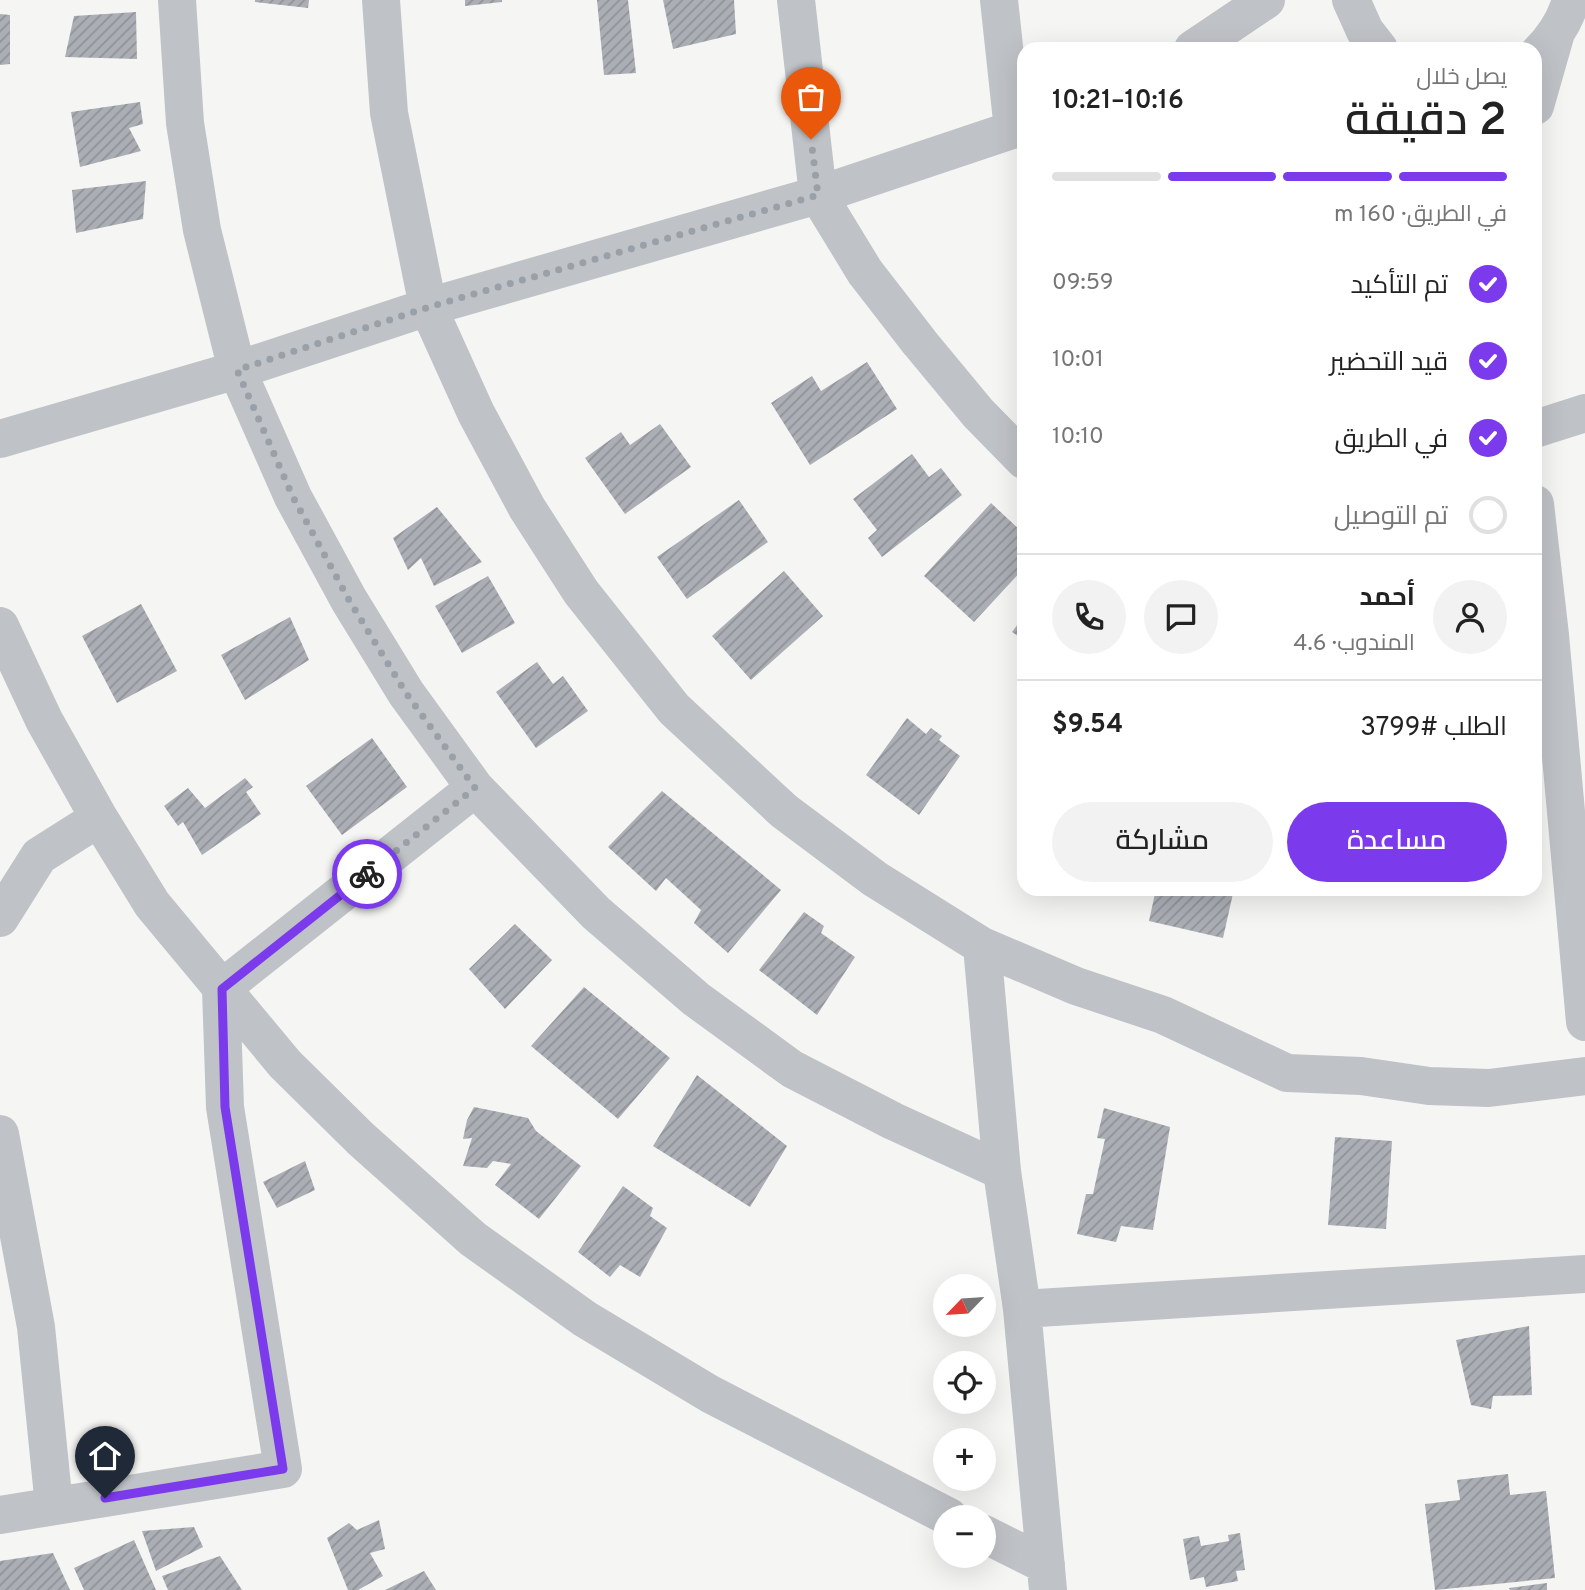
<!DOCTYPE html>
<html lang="ar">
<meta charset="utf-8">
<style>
:root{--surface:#fff;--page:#f2f2f2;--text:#222;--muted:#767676;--line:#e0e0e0;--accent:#7c3aed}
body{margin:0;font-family:Overpass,Cairo,sans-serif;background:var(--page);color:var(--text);direction:rtl;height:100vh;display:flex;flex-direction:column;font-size:26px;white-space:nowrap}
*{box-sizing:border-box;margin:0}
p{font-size:23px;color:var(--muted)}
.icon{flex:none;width:38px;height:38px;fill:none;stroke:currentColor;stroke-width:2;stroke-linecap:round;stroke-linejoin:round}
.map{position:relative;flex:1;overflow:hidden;direction:ltr}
.sheet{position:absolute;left:1017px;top:42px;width:525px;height:854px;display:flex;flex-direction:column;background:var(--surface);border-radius:21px;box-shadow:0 7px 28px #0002;direction:rtl}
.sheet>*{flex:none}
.needle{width:46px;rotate:245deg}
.buttons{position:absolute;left:933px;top:1274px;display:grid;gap:14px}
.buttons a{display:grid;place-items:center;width:63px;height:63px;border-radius:50%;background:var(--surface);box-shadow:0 7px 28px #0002;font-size:35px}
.pin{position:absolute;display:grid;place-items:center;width:60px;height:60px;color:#fff;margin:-72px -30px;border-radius:50% 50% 50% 0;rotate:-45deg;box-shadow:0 0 7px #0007}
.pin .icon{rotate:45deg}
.courier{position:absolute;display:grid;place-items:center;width:70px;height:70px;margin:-35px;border:5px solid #7c3aed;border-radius:50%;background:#fff;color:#222;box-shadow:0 2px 9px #0007}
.head em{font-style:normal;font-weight:600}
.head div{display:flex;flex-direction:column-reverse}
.head{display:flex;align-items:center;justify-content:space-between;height:119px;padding:0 35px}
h1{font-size:46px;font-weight:600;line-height:52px}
.bar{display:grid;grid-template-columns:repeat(4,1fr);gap:10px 7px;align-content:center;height:84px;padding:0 35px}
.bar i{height:9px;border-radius:5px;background:var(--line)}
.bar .current{background:var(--accent)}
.bar p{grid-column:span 4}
.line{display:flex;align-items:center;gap:18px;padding:0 35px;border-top:2px solid var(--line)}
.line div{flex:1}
.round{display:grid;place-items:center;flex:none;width:74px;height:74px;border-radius:37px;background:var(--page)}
ol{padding:0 35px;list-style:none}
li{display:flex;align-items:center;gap:21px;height:77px}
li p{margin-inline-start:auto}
li .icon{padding:7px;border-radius:50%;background:var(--accent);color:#fff;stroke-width:4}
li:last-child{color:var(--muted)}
li i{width:38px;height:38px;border:4px solid var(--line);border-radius:50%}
.action{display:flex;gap:14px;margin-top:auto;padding:14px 35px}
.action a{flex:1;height:80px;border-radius:42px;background:var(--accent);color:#fff;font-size:28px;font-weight:600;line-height:80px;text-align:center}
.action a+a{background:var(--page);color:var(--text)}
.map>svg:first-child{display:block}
.building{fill:url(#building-hatch)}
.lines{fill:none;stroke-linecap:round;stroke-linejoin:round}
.minor{stroke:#bfc2c6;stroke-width:38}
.done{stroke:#99a0a8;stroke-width:7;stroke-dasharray:0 12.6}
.route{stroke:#7c3aed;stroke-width:9}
</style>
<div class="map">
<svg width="1585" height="1590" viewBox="0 0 1585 1590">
<defs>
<pattern id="building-hatch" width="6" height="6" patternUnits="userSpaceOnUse" patternTransform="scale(1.75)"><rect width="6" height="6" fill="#abafb5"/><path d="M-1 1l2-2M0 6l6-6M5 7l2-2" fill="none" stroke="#8f9398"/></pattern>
</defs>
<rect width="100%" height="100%" fill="#f5f6f3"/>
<path class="building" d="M255,0H309L308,8L255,2Z
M465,0H502V2L465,6Z
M597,0H628L636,73L604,75Z
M663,0H734L736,34L673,49Z
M136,12L137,59L65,57L74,16Z
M0,14L10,15V64L0,65Z
M140,102L143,124L129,128L141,151L80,167L71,112Z
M146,181L143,219L76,233L72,190Z
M867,362L897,409L810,465L771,403L812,376L821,391Z
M660,424L691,467L625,514L585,458L621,432L630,445Z
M912,454L929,477L941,468L962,495L882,557L868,538L877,530L853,499Z
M739,500L768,542L687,599L657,557Z
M991,503L1024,534V568L974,622L924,576Z
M437,507L482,562L434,586L421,558L408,570L393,538Z
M784,571L823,616L751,680L712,636Z
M488,576L515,623L462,653L435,606Z
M141,604L177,671L117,703L82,636Z
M1024,616V640L1012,632Z
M290,617L309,660L245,700L221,655Z
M537,662L553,684L563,676L588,711L536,748L496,692Z
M907,718L926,734L931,728L942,736L939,740L960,756L919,815L866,775Z
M372,738L407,787L342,835L306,786Z
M245,778L253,787L246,792L261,814L202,855L183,822L178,826L164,806L188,788L205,808Z
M662,791L781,890L728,953L694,923L701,910L666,878L656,891L608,847Z
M1156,889H1234L1223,938L1149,921Z
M804,912L824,926L821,933L855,957L817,1015L759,970Z
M515,924L552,960L505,1009L469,969Z
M584,987L670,1058L618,1119L531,1046Z
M697,1075L787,1146L750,1207L653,1146Z
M474,1107L528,1118L536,1131L581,1166L539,1219L495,1185L511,1164L493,1161L487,1168L463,1166L472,1138L463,1139L467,1120Z
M1104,1108L1170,1127L1153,1230L1121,1226L1116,1242L1077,1234L1086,1194H1093L1105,1139L1097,1138Z
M1335,1137L1392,1141L1386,1229L1328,1225Z
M305,1161L315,1190L277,1208L263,1182Z
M623,1186L653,1208L650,1216L667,1228L640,1277L620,1265L610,1277L578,1252Z
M1529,1326L1532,1395L1493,1396L1491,1409L1471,1405L1456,1340Z
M1508,1474L1510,1495L1546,1491L1555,1578L1435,1590L1425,1504L1460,1500L1457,1480Z
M379,1520L385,1549L370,1553L383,1576L358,1590H348L327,1538L349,1523L357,1530Z
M194,1527L203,1547L156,1571L142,1531Z
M1240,1533L1245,1570L1236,1571L1238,1581L1206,1587L1204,1577L1190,1580L1183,1539L1199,1536L1201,1546L1229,1541L1228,1535Z
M134,1540L156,1590H84L74,1568Z
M53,1553L70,1590H0V1561Z
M220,1556L242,1590H168L162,1576Z
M424,1571L436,1590H385Z
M1547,1583V1590H1510L1509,1588Z"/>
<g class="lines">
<path class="minor" d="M177,0L185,123L202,230L237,370L293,497L349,600L406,693L475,788L596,913L696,999L792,1069L893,1121L1002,1171
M381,0L389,113L428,307L476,413L527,508L581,592L674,709L784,811L875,879L982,946L1076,986L1163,1015L1287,1073L1361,1076L1429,1086L1489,1088L1585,1076
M796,0L818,195L865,272L920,343L978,413L1024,460
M999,0L1013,130
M1351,0L1365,31L1379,49
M1193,49L1266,0
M1538,54C1554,38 1565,22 1571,0
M1535,106L1555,36
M1535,429L1585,413
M0,439L237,370L428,307L818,195L1024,126
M1535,504L1550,635L1585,1022
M0,626L44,720L99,818L152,904L285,1064L361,1139L473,1239L585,1319L710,1394L949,1517
M0,918L39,856L99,818
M982,946L1002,1171L1022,1309L1048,1590
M0,1134L36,1327L54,1506
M1022,1309L1585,1274
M0,1515L283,1469L225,1107L221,989L475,788
M984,1534L1046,1565"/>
</g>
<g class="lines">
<path class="done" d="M367,874L475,788L406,693L349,600L293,497L237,370L429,307L818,195L811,139"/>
<path class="route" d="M105,1498L283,1469L225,1107L222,989L367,874"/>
</g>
</svg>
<div class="buttons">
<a><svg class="needle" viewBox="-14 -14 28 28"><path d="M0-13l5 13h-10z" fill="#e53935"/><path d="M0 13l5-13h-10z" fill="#767676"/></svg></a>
<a><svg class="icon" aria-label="locate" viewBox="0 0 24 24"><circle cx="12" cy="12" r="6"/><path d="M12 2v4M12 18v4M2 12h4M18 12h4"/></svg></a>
<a>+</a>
<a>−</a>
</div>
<div class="pin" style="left:811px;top:139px;background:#ea580c"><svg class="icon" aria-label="bag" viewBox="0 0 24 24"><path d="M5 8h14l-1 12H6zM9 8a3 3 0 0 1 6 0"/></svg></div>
<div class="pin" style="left:105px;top:1498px;background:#1f2937"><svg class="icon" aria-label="home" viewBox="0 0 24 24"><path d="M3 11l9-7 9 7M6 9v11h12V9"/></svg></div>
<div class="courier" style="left:367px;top:874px"><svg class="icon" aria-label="bike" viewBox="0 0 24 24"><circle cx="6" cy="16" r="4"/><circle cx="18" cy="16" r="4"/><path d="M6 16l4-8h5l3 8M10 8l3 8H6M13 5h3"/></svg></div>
<section class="sheet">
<div class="head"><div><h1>2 دقيقة</h1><p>يصل خلال</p></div><em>10:16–10:21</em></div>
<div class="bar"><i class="current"></i><i class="current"></i><i class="current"></i><i></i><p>في الطريق · 160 m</p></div>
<ol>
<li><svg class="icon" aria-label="check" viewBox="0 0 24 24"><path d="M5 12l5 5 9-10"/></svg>تم التأكيد<p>09:59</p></li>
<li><svg class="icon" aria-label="check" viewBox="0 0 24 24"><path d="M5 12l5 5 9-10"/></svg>قيد التحضير<p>10:01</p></li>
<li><svg class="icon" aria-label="check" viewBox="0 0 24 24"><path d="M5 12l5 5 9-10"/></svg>في الطريق<p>10:10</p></li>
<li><i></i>تم التوصيل</li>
</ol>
<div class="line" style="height:126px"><a class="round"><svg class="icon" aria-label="person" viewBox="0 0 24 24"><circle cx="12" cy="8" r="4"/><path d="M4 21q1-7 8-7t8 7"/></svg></a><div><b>أحمد</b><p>المندوب · 4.6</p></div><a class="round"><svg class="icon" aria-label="chat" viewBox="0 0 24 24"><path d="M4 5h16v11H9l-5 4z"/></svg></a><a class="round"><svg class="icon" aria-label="phone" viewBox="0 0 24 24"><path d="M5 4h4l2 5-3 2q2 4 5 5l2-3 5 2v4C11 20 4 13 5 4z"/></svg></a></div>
<div class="line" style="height:91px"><div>الطلب #3799</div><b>$9.54</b></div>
<div class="action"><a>مساعدة</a><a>مشاركة</a></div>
</section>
</div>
